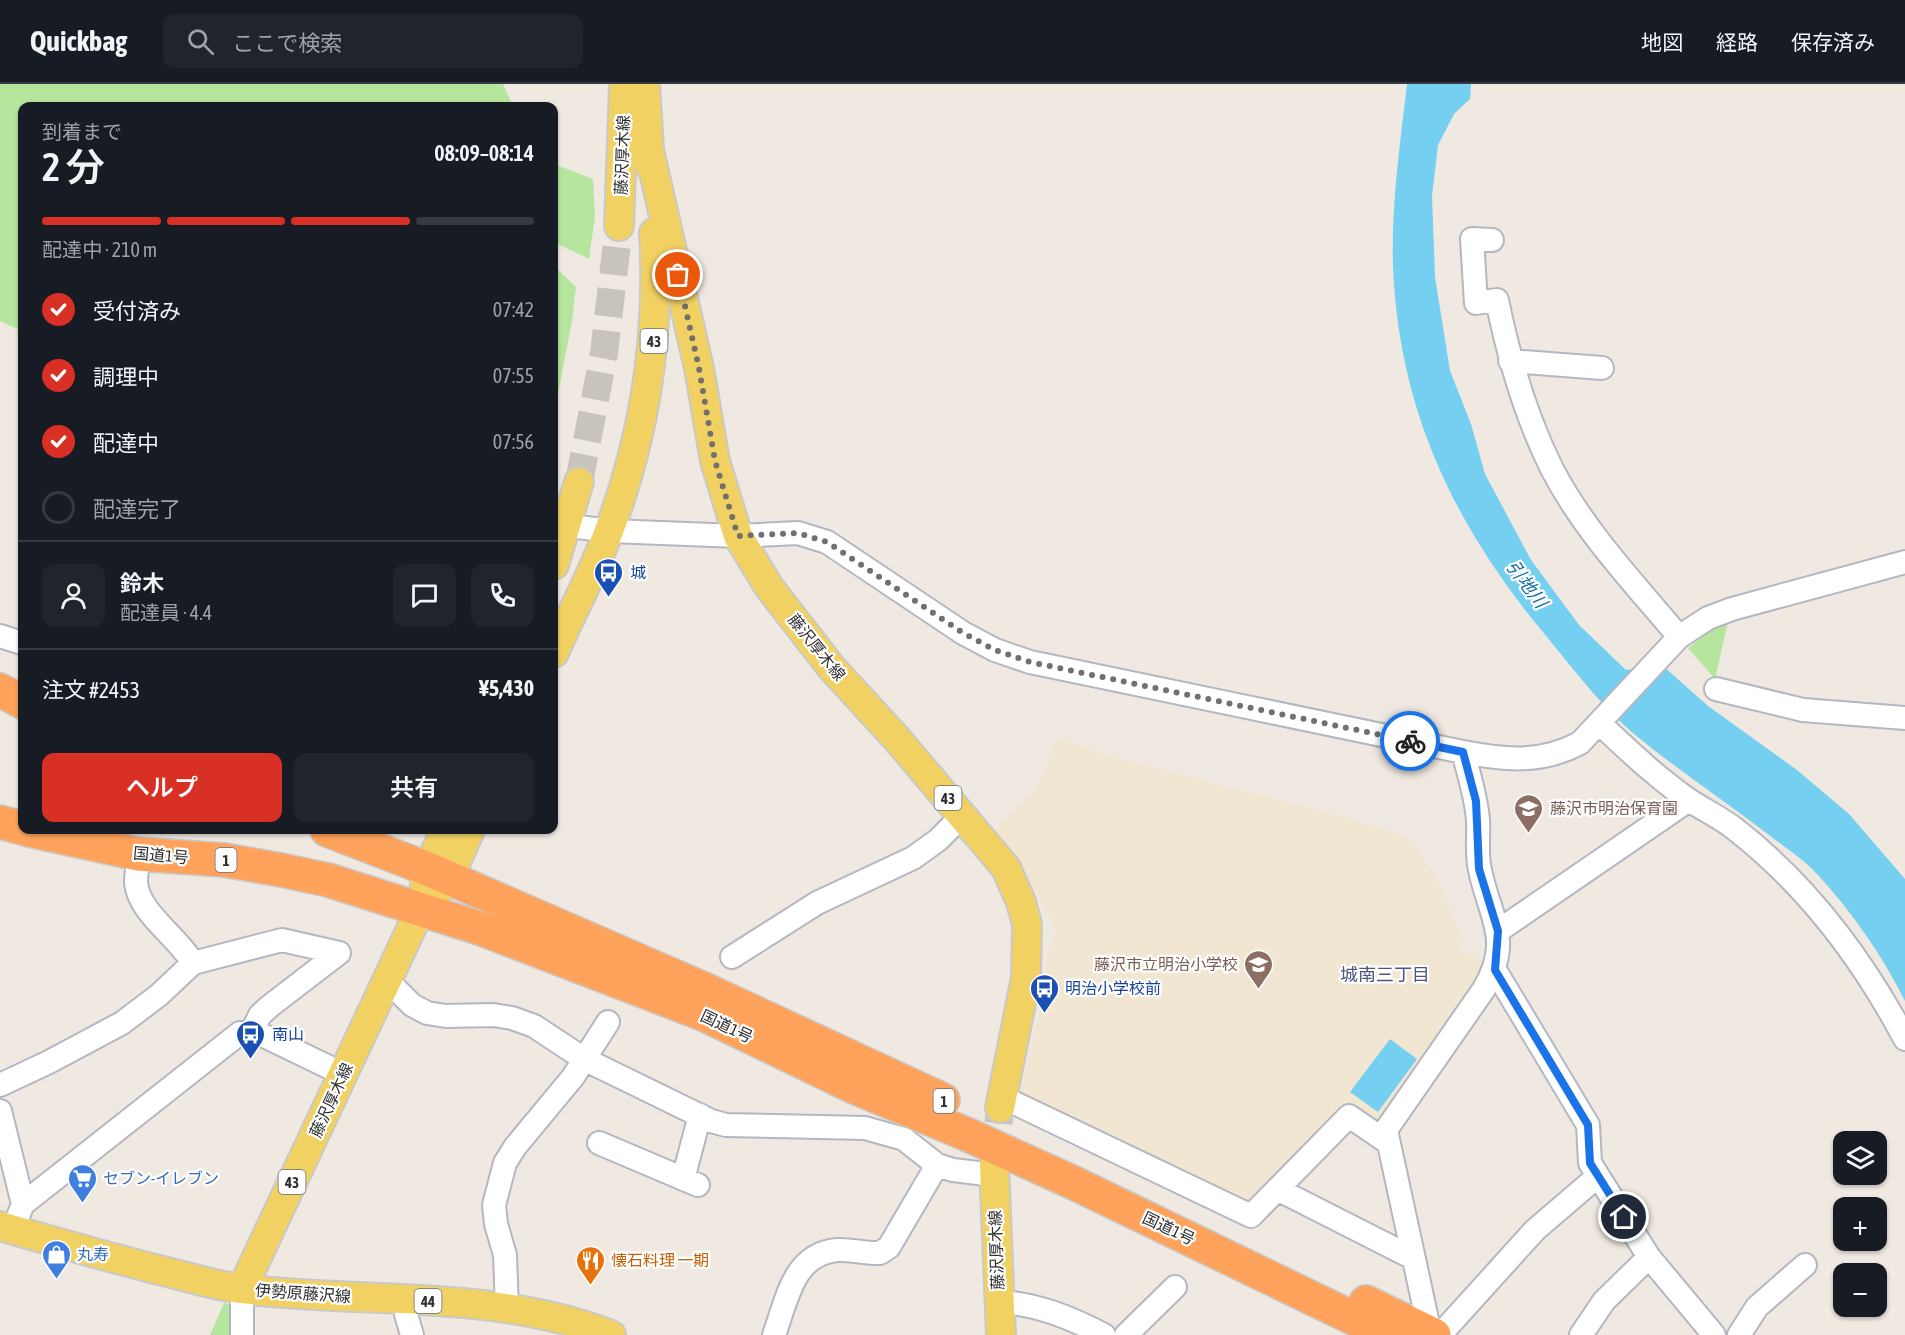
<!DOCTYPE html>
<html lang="ja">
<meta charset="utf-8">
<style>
:root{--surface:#171b24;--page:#20242c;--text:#f1f3f6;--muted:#9ea1a6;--line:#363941;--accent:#d93025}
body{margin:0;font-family:"Asap Condensed","Noto Sans JP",sans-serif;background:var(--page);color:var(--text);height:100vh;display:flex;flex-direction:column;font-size:22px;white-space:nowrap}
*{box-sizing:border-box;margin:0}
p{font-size:20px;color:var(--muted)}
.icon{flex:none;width:33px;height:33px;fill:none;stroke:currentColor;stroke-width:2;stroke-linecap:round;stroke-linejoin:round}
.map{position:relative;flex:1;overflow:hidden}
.panel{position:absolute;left:18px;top:18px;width:540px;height:732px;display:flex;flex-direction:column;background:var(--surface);border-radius:12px;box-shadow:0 2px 4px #0004}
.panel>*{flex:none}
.tools{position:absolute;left:1833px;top:1047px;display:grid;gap:12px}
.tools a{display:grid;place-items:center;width:54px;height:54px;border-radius:12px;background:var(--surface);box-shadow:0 2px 4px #0004;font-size:30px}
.pin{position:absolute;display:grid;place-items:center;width:51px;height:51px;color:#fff;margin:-26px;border:3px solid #fff;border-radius:50%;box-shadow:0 2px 6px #0007}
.courier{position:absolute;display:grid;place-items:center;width:60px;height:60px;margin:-30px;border:4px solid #1a73e8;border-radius:50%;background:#fff;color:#222;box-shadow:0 2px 8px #0007}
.head em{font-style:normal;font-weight:600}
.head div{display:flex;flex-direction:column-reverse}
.head{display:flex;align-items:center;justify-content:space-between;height:102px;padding:0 24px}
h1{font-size:39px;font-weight:600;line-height:45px}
.bar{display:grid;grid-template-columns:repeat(4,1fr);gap:9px 6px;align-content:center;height:72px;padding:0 24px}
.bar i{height:8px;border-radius:4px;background:var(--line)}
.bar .active{background:var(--accent)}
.bar p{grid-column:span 4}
.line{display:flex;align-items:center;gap:15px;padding:0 24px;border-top:2px solid var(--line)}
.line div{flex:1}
.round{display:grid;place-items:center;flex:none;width:63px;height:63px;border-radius:12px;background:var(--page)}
ol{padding:0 24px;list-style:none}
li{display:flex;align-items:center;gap:18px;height:66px}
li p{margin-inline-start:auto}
li .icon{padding:6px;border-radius:50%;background:var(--accent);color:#fff;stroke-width:4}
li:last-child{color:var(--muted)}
li i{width:33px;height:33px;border:3px solid var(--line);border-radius:50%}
.action{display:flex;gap:12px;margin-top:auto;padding:12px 24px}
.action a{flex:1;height:69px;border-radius:12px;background:var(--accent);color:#fff;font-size:24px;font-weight:600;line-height:69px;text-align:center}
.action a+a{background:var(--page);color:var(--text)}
header{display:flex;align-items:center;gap:36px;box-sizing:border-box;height:84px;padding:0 30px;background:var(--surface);border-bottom:2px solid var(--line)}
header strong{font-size:28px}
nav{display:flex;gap:33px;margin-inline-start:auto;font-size:21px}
.search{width:420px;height:54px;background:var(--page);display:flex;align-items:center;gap:15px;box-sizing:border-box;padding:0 21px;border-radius:12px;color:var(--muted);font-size:22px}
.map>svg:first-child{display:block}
.education{fill:#f0e6d1}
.green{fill:#b6e59e}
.water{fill:#75cff0}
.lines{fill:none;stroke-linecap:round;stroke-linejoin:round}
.major-tunnel{stroke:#c8c4bd;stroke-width:28;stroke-dasharray:28 14;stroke-linecap:butt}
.minor-casing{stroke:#b4b7c1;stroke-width:26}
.major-casing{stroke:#c9c9c9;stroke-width:32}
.highway-casing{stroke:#c9c9c9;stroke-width:36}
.minor{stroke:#fff;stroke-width:22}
.major{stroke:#f2d163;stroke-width:28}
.highway{stroke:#ffa35c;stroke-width:33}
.done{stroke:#726f6d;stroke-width:6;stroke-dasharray:0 10.8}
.route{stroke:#1a73e8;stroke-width:8}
.labels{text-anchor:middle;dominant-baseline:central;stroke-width:4.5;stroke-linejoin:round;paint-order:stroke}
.shield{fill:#fff;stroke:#6d6d6d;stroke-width:1.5}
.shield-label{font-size:15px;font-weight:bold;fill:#2e2e2e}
.street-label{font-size:16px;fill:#2e2e2e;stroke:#fff}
.transit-label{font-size:16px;fill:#164399;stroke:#fff;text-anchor:start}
.education-label{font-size:16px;fill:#785e54;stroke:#fff;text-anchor:start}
.shop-label{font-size:16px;fill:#366cbe;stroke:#fff;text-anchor:start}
.food-label{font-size:16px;fill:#c56008;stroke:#fff;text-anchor:start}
.water-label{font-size:18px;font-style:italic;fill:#0d6fa3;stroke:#fff}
.neighbourhood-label{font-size:18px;fill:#4d5680;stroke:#fff}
</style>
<header>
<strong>Quickbag</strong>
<div class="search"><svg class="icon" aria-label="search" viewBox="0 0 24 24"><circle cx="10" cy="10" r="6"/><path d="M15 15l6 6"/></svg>ここで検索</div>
<nav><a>地図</a><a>経路</a><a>保存済み</a></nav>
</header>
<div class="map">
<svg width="1905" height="1251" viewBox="0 0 1905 1251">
<rect width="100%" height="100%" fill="#efe9e1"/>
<path class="education" d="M1057,654L1109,672L1352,735L1408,753L1432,786L1463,853L1460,867L1485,878V888L1381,1046L1348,1021L1249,1127L1020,1008L1041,923L1047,870L1057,847L1021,781L994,748L1036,707Z"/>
<path class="green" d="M0,0H503L513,22H22V247L0,237Z
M554,80L593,95L595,132L589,175L554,158Z
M554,182L576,203L572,237L554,330Z
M1728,538L1715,595L1688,564L1714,544Z
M224,1219L236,1222V1251H210Z"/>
<path class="water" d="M1407,0H1471L1470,15L1454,30L1438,61L1432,112L1435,193L1450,287L1471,340L1485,390L1531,476L1579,541L1626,586L1663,582L1708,622L1797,686L1849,730L1905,795V917C1882,871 1851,826 1816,789C1804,776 1787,765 1773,754C1729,720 1682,689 1639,654C1602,624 1572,583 1542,547C1453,439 1399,325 1393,183C1391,122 1400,61 1407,0Z
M1390,955L1417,975L1378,1028L1350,1008Z"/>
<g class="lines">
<path class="major-tunnel" d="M579,398L604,269L619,142
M994,1081L1000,1024"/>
<defs>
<path id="minor" d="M1492,156L1472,155L1476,219L1497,216C1509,275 1525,331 1552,385C1584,447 1635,500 1679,553
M1510,277L1602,284
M554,440L610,447L738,452L798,449L827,458L963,549L995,566L1030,578L1463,668C1505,676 1541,680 1580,659L1679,553L1708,534L1732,525L1905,478
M0,552L22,559
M1716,605L1803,626L1905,634
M1599,639C1628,666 1656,693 1689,716C1704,726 1721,734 1735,745C1808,802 1862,874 1905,955
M138,770C138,779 136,790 136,799C139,829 178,853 193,879
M1498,847L1689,716
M732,873L817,819L913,774L938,756L963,731
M1495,886L1588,1041L1590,1079L1649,1173L1714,1251
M388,897L412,921L427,929L446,932L493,931L512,934L534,942L584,975L711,1037L726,1041L865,1044L904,1055L937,1081L953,1086L994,1091
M252,947L260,931L270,922L339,869
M0,1001L49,978L122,939L159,911L193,879L282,856L339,869
M1002,1013L1251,1132L1349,1032L1387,1058
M0,1027L23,1120
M599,1059L698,1101
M683,1095L700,1031
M1277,1105L1413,1174
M13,1145L23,1120L240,949L256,948L343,990
M242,1205V1251
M410,1216L406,1230L412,1251
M998,1218C1036,1219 1071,1234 1104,1251
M507,1225L505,1171L496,1140L494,1121L505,1079L515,1063L573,993L608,938
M1430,1249L1386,1046L1484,905C1513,855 1490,835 1480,786C1476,770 1479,752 1478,736C1476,712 1469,691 1463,668
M774,1251C787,1216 793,1170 837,1166C851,1165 865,1170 880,1169L889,1163L937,1081
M1126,1251L1175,1203
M1440,1251L1535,1146L1598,1092
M1581,1251L1604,1217L1649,1173
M1739,1251L1757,1223L1805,1181"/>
<path id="major" d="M645,0L650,82
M648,62L699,284L715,377L738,452L769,503L831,583L897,655L1006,784L1021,818L1027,840L1026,894L1000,1024
M619,142L624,0
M554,481L579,398
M554,569C572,527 595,486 610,444C646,348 660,251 654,149
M434,811L448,796L470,746
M994,1081L1001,1251
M0,1142C55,1158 111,1174 167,1188C192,1194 217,1202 242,1205C364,1220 495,1205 611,1251
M242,1205L420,826L428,785L445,746"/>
<path id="highway" d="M0,606L22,618
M0,738L22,744
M28,746L138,770L224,776L281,786L328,796L479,844L703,930L854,1003L966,1050L1074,1099L1388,1251
M327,746L428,785L706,906L943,1016
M1366,1218L1434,1251"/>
</defs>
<use href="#minor" class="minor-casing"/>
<use href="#major" class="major-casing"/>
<use href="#highway" class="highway-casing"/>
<use href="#minor" class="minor"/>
<use href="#major" class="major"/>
<use href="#highway" class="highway"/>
</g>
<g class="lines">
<path class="done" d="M678,191L699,284L715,377L738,452L798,449L827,458L963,549L995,566L1030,578L1410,657"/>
<path class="route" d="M1410,657L1463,668L1476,717L1479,785L1498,847L1495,886L1588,1041L1590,1079L1624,1133"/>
</g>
<defs>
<symbol id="bus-pin" viewBox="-11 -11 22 30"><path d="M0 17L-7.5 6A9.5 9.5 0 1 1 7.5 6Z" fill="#1a4fb4" stroke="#fff"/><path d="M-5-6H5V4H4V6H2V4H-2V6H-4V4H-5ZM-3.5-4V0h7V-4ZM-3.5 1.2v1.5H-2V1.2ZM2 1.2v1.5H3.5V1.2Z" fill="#fff"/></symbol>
<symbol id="school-pin" viewBox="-11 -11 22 30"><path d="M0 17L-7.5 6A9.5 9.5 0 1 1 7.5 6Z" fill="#8d6e63" stroke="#fff"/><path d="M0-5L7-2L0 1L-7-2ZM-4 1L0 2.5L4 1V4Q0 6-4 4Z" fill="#fff"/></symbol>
<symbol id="supermarket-pin" viewBox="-11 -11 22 30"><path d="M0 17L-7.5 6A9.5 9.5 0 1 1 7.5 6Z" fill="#3f7fe0" stroke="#fff"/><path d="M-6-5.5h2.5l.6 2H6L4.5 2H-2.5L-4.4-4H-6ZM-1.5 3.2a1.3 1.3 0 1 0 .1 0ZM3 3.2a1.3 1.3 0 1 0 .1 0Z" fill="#fff"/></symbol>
<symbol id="shop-pin" viewBox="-11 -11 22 30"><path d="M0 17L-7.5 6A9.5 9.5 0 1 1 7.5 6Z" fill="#3f7fe0" stroke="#fff"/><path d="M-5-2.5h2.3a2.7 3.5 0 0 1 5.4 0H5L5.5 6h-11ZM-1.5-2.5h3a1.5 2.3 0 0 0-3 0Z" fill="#fff"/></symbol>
<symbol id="restaurant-pin" viewBox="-11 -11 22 30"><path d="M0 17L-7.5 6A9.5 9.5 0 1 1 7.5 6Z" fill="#e8710a" stroke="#fff"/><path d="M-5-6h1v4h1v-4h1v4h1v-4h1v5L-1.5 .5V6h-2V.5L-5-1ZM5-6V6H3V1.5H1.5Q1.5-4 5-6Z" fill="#fff"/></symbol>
</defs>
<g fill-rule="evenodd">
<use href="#bus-pin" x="592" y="472" width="33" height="45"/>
<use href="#school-pin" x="1512" y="708" width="33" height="45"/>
<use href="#school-pin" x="1242" y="864" width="33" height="45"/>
<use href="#bus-pin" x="1028" y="888" width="33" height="45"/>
<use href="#bus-pin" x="234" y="934" width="33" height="45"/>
<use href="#supermarket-pin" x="66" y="1078" width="33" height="45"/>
<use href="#shop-pin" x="40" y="1154" width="33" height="45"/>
<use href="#restaurant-pin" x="574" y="1160" width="33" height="45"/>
</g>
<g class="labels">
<g class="shield">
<rect x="640.5" y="245" width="27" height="24" rx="4.5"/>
<rect x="934.5" y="702" width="27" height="24" rx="4.5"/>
<rect x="215.5" y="764" width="21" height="24" rx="4.5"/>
<rect x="933.5" y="1005" width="21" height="24" rx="4.5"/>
<rect x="278.5" y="1086" width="27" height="24" rx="4.5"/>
<rect x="414.5" y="1205" width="27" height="24" rx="4.5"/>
</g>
<g class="shield-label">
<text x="654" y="257">43</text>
<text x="948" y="714">43</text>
<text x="226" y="776">1</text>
<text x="944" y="1017">1</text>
<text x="292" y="1098">43</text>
<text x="428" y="1217">44</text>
</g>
<g class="street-label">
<text transform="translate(622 71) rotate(-88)">藤沢厚木線</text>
<text transform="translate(817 563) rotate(51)">藤沢厚木線</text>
<text transform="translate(161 771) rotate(5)">国道1号</text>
<text transform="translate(727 942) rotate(25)">国道1号</text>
<text transform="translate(331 1016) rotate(-65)">藤沢厚木線</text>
<text transform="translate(1169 1144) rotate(25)">国道1号</text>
<text transform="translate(996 1166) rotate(-92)">藤沢厚木線</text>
<text transform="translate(303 1209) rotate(4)">伊勢原藤沢線</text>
</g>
<g class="transit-label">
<text x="630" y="488">城</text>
<text x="1065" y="904">明治小学校前</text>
<text x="272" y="950">南山</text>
</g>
<g class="education-label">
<text x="1550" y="724">藤沢市明治保育園</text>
<text x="1238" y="880" text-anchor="end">藤沢市立明治小学校</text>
</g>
<g class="shop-label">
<text x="103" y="1094">セブン-イレブン</text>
<text x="77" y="1170">丸寿</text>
</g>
<g class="food-label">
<text x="611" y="1176">懐石料理 一期</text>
</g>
<g class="water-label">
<text transform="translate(1527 500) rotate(53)">引地川</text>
</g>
<g class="neighbourhood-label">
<text x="1385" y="890">城南三丁目</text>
</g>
</g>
</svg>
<div class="tools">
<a><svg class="icon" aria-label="layers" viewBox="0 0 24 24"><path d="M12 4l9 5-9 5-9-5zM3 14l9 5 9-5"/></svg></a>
<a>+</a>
<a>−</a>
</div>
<div class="pin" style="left:678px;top:191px;background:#ea580c"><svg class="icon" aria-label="bag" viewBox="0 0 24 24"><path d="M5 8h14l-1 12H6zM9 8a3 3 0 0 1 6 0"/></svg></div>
<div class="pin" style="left:1624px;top:1133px;background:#1f2937"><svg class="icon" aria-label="home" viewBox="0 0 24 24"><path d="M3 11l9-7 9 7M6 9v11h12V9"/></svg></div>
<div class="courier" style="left:1410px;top:657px"><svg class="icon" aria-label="bike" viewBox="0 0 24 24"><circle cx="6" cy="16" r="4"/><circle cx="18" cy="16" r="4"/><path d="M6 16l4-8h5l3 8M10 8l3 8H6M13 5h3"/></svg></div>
<section class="panel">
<div class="head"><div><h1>2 分</h1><p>到着まで</p></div><em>08:09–08:14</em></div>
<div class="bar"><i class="active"></i><i class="active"></i><i class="active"></i><i></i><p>配達中 · 210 m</p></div>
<ol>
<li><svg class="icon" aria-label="check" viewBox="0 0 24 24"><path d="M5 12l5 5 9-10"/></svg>受付済み<p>07:42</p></li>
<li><svg class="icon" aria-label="check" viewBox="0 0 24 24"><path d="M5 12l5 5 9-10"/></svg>調理中<p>07:55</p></li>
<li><svg class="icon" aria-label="check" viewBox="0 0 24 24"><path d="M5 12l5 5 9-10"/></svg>配達中<p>07:56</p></li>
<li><i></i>配達完了</li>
</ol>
<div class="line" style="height:108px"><a class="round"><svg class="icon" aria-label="person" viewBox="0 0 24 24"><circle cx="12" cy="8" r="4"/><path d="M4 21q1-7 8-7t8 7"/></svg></a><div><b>鈴木</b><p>配達員 · 4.4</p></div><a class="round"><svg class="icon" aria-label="chat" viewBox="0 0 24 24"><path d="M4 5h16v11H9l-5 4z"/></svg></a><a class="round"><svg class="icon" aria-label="phone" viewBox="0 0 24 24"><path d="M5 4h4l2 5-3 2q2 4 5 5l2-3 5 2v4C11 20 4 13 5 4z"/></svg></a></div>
<div class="line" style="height:78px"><div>注文 #2453</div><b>¥5,430</b></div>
<div class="action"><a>ヘルプ</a><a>共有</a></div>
</section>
</div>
